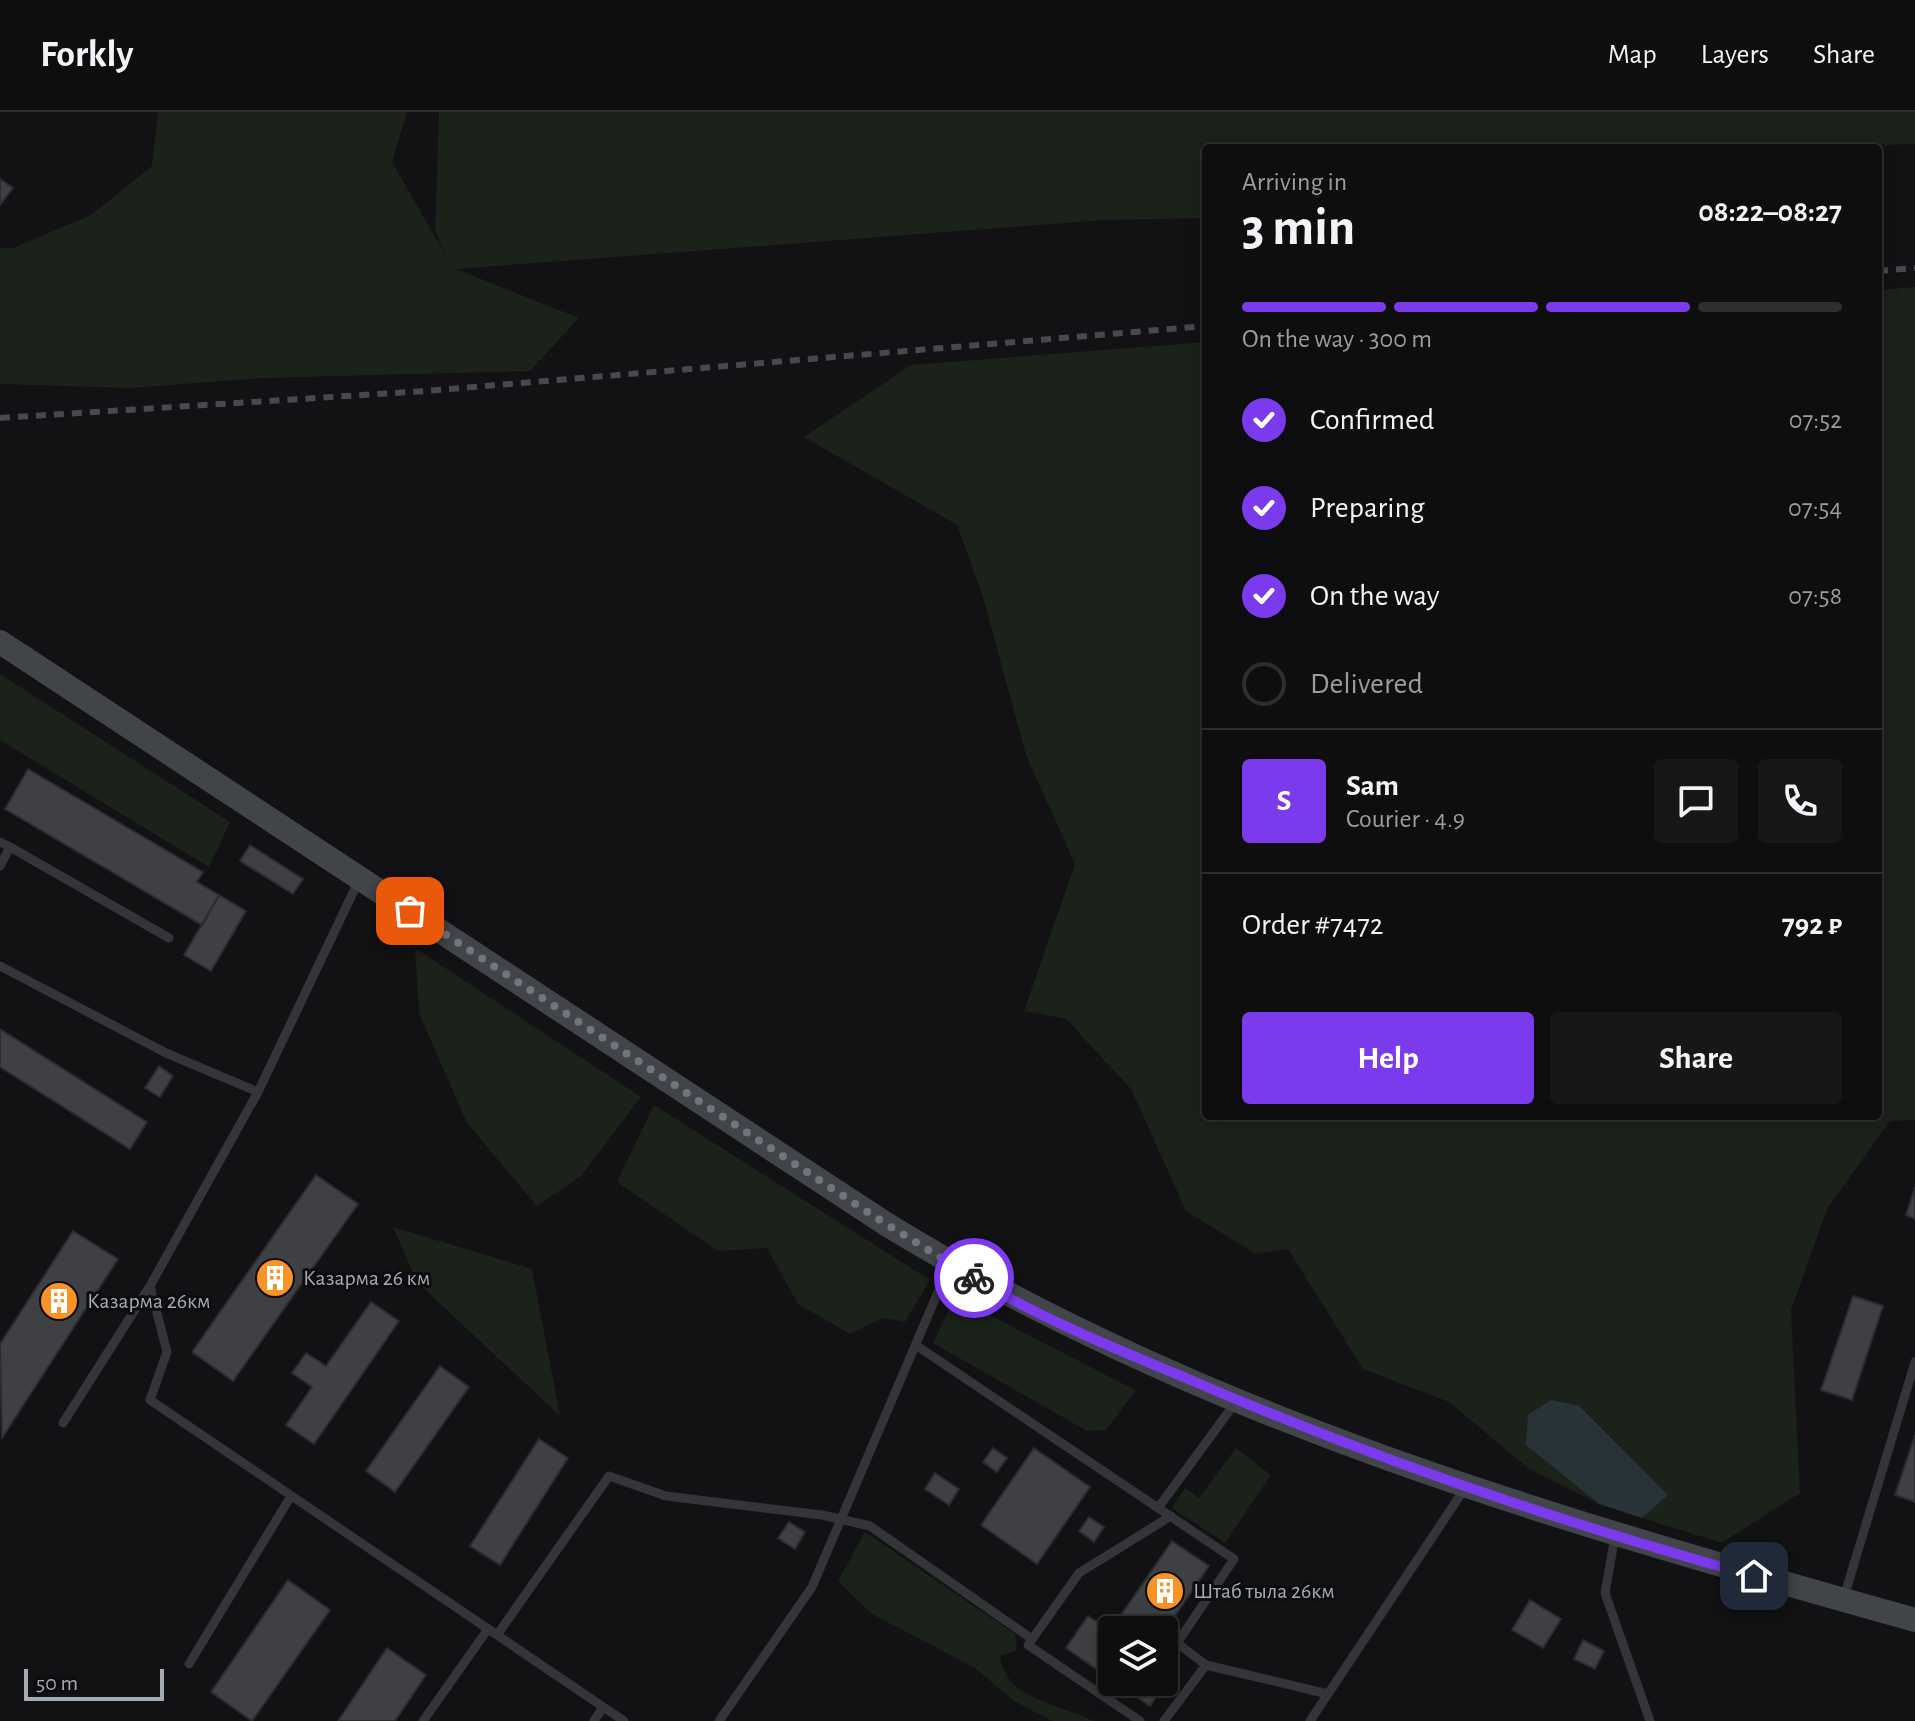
<!DOCTYPE html>
<meta charset="utf-8">
<style>
:root{--surface:#0e0e0f;--page:#171718;--text:#f1f3f6;--muted:#9b9c9e;--line:#2e2e2f;--accent:#7c3aed}
body{margin:0;font-family:"Alegreya Sans",sans-serif;background:var(--page);color:var(--text);height:100vh;display:flex;flex-direction:column;font-size:30px;white-space:nowrap}
*{box-sizing:border-box;margin:0}
p{font-size:26px;color:var(--muted)}
.icon{flex:none;width:44px;height:44px;fill:none;stroke:currentColor;stroke-width:2;stroke-linecap:round;stroke-linejoin:round}
.map{position:relative;flex:1;overflow:hidden}
.side{position:absolute;left:1202px;top:32px;width:680px;height:976px;display:flex;flex-direction:column;background:var(--surface);border-radius:8px;box-shadow:0 4px 20px #0003,0 0 0 2px var(--line)}
.side>*{flex:none}
.fabs{position:absolute;left:1098px;top:1504px;display:grid;gap:16px}
.fabs a{display:grid;place-items:center;width:80px;height:80px;border-radius:8px;background:var(--surface);box-shadow:0 4px 20px #0003,0 0 0 2px var(--line);font-size:40px}
.scale{position:absolute;left:24px;bottom:20px;width:140px;box-sizing:border-box;padding-left:8px;border:4px solid #a3abb5;border-top:0;font-size:22px;line-height:28px;white-space:nowrap;color:#a3abb5;-webkit-text-stroke:6px #0d0d0f;paint-order:stroke}
.pin{position:absolute;display:grid;place-items:center;width:68px;height:68px;color:#fff;margin:-34px;border-radius:16px;box-shadow:0 4px 12px #0006}
.courier{position:absolute;display:grid;place-items:center;width:80px;height:80px;margin:-40px;border:6px solid #7c3aed;border-radius:50%;background:#fff;color:#222;box-shadow:0 2px 10px #0007}
.overview em{font-style:normal;font-weight:700}
.overview div{display:flex;flex-direction:column-reverse}
.overview{display:flex;align-items:center;justify-content:space-between;height:136px;padding:0 40px}
h1{font-size:52px;font-weight:700;line-height:60px}
.bar{display:grid;grid-template-columns:repeat(4,1fr);gap:12px 8px;align-content:center;height:96px;padding:0 40px}
.bar i{height:10px;border-radius:6px;background:var(--line)}
.bar .current{background:var(--accent)}
.bar p{grid-column:span 4}
.line{display:flex;align-items:center;gap:20px;padding:0 40px;border-top:2px solid var(--line)}
.line div{flex:1}
.round{display:grid;place-items:center;flex:none;width:84px;height:84px;border-radius:8px;background:var(--page)}
ol{padding:0 40px;list-style:none}
li{display:flex;align-items:center;gap:24px;height:88px}
li p{margin-inline-start:auto}
li .icon{padding:8px;border-radius:50%;background:var(--accent);color:#fff;stroke-width:4}
li:last-child{color:var(--muted)}
li i{width:44px;height:44px;border:4px solid var(--line);border-radius:50%}
.primary-button{display:flex;gap:16px;margin-top:auto;padding:16px 40px}
.primary-button a{flex:1;height:92px;border-radius:8px;background:var(--accent);color:#fff;font-size:32px;font-weight:700;line-height:92px;text-align:center}
.primary-button a+a{background:var(--page);color:var(--text)}
header{display:flex;align-items:center;gap:48px;box-sizing:border-box;height:112px;padding:0 40px;background:var(--surface);border-bottom:2px solid var(--line)}
header strong{font-size:38px}
nav{display:flex;gap:44px;margin-inline-start:auto;font-size:28px}
.map>svg:first-child{display:block}
.green{fill:#1a221a}
.water{fill:#283338}
.building{fill:#3e4044;stroke:#2c2c30;stroke-width:2}
.lines{fill:none;stroke-linecap:round;stroke-linejoin:round}
.lane{stroke:#333539;stroke-width:9}
.secondary{stroke:#414449;stroke-width:24}
.rail{stroke:#46494e;stroke-width:6;stroke-dasharray:10 8;stroke-linecap:butt}
.done{stroke:#70757d;stroke-width:8;stroke-dasharray:0 14.4}
.route{stroke:#7c3aed;stroke-width:10}
.labels{text-anchor:middle;dominant-baseline:central;stroke-width:6;stroke-linejoin:round;paint-order:stroke}
.poi-label{font-size:22px;fill:#a3abb5;stroke:#0d0d0f;text-anchor:start}
</style>
<header>
<strong>Forkly</strong>
<nav><a>Map</a><a>Layers</a><a>Share</a></nav>
</header>
<div class="map">
<svg width="1915" height="1609" viewBox="0 0 1915 1609">
<rect width="100%" height="100%" fill="#121214"/>
<path class="green" d="M158,0H407L392,50L446,144L435,119L439,0H1915V32L1754,36H1206V106L1105,108L456,157L579,206L530,259L263,266L130,276L0,272V136H13L91,103L152,54Z
M1915,175V1008L1890,1009L1827,1097L1791,1198L1800,1381L1722,1431L1642,1406L1668,1383L1581,1294L1545,1348L1599,1392L1529,1357L1449,1290L1363,1257L1288,1137L1256,1142L1186,1099L1131,977L1066,907L1024,899L1075,752L1026,643L983,485L957,413L804,325L911,253L1206,230V1004H1878V178Z
M0,562L230,710L209,755L0,628Z
M415,836L641,985L581,1064L537,1094L467,1011L419,901Z
M654,993L930,1168L905,1210L883,1206L850,1222L798,1192L767,1136L718,1139L617,1070Z
M393,1115L532,1157L560,1304L417,1170Z
M955,1185L1135,1278V1279L1106,1318L1087,1319L933,1231Z
M1236,1336L1271,1363L1225,1431L1172,1396L1185,1376L1199,1386Z
M865,1420L1015,1522L1017,1538L1000,1544C1005,1588 1061,1592 1093,1609H1052L1014,1589L975,1556L872,1502L838,1469Z"/>
<path class="water" d="M1551,1288L1580,1294L1668,1383L1642,1406L1599,1392L1526,1333L1528,1303Z"/>
<path class="building" d="M0,67L13,76L0,93Z
M28,657L203,760L197,770L219,783L202,813L5,697Z
M250,733L303,767L293,782L240,749Z
M219,783L246,799L211,859L184,843Z
M0,917L147,1010L130,1037L0,955Z
M159,954L173,964L160,985L145,976Z
M316,1063L358,1092L233,1269L192,1240Z
M1915,1075V1107L1906,1103Z
M73,1119L118,1147L2,1326L0,1232Z
M1853,1184L1883,1194L1852,1288L1821,1278Z
M371,1190L399,1209L314,1332L286,1313L312,1275L292,1261L306,1241L326,1254Z
M440,1254L469,1275L395,1380L366,1359Z
M1915,1323V1390L1895,1383Z
M539,1327L568,1346L500,1453L470,1434Z
M993,1336L1007,1346L997,1360L983,1350Z
M1034,1336L1090,1375L1037,1452L981,1413Z
M935,1361L959,1377L949,1393L925,1377Z
M1089,1405L1104,1415L1094,1430L1079,1419Z
M789,1410L805,1420L795,1437L778,1426Z
M1172,1429L1209,1454L1164,1520L1112,1518V1568L1066,1536L1088,1504L1110,1519Z
M288,1468L330,1498L252,1609L211,1580Z
M1530,1488L1561,1507L1543,1536L1512,1518Z
M1583,1528L1604,1539L1595,1557L1574,1547Z
M387,1536L426,1563L395,1609H338Z
M1164,1556L1172,1561L1150,1594L1115,1570H1164Z"/>
<g class="lines">
<path class="lane" d="M0,730L10,735L0,754
M10,735L169,826
M359,768L258,980L150,1174L167,1240L150,1288L624,1609
M0,854L166,941L258,980
M917,1234L1234,1447L1177,1531L1206,1553
M63,1311L150,1174
M1158,1396L1235,1291
M1615,1424L1605,1481L1650,1609
M1844,1485L1915,1250
M497,1523L609,1364L666,1384L822,1403L870,1414L1032,1527
M189,1552L291,1384
M423,1609L488,1517
M594,1609L603,1595
M719,1609L812,1475L950,1152
M1140,1609L1028,1533L1079,1461L1171,1404
M1164,1609L1206,1553L1328,1582
M1310,1609L1465,1376"/>
<path class="secondary" d="M0,530L886,1112C1205,1308 1558,1408 1915,1508"/>
<path class="rail" d="M1878,159L1915,156
M0,306L426,279L1206,214"/>
</g>
<g class="lines">
<path class="done" d="M410,799L886,1112L974,1166"/>
<path class="route" d="M974,1166C1043,1208 1119,1238 1193,1269C1376,1348 1563,1411 1754,1464"/>
</g>
<defs>
<symbol id="building-disc" viewBox="-11 -11 22 22"><circle r="9.5" fill="#f99325" stroke="#0d0d0f"/><path d="M-4-6H4V6H1V3H-1V6H-4ZM-2.5-4.3h1.7v1.8h-1.7ZM.8-4.3h1.7v1.8H.8ZM-2.5-1h1.7V.8h-1.7ZM.8-1h1.7V.8H.8Z" fill="#fff"/></symbol>
</defs>
<g fill-rule="evenodd">
<use href="#building-disc" x="253" y="1144" width="44" height="44"/>
<use href="#building-disc" x="37" y="1167" width="44" height="44"/>
<use href="#building-disc" x="1143" y="1457" width="44" height="44"/>
</g>
<g class="labels">
<g class="poi-label">
<text x="303" y="1166">Казарма 26 км</text>
<text x="87" y="1189">Казарма 26км</text>
<text x="1193" y="1479">Штаб тыла 26км</text>
</g>
</g>
</svg>
<div class="fabs">
<a><svg class="icon" aria-label="layers" viewBox="0 0 24 24"><path d="M12 4l9 5-9 5-9-5zM3 14l9 5 9-5"/></svg></a>
</div>
<div class="scale">50 m</div>
<div class="pin" style="left:410px;top:799px;background:#ea580c"><svg class="icon" aria-label="bag" viewBox="0 0 24 24"><path d="M5 8h14l-1 12H6zM9 8a3 3 0 0 1 6 0"/></svg></div>
<div class="pin" style="left:1754px;top:1464px;background:#1f2937"><svg class="icon" aria-label="home" viewBox="0 0 24 24"><path d="M3 11l9-7 9 7M6 9v11h12V9"/></svg></div>
<div class="courier" style="left:974px;top:1166px"><svg class="icon" aria-label="bike" viewBox="0 0 24 24"><circle cx="6" cy="16" r="4"/><circle cx="18" cy="16" r="4"/><path d="M6 16l4-8h5l3 8M10 8l3 8H6M13 5h3"/></svg></div>
<section class="side">
<div class="overview"><div><h1>3 min</h1><p>Arriving in</p></div><em>08:22–08:27</em></div>
<div class="bar"><i class="current"></i><i class="current"></i><i class="current"></i><i></i><p>On the way · 300 m</p></div>
<ol>
<li><svg class="icon" aria-label="check" viewBox="0 0 24 24"><path d="M5 12l5 5 9-10"/></svg>Confirmed<p>07:52</p></li>
<li><svg class="icon" aria-label="check" viewBox="0 0 24 24"><path d="M5 12l5 5 9-10"/></svg>Preparing<p>07:54</p></li>
<li><svg class="icon" aria-label="check" viewBox="0 0 24 24"><path d="M5 12l5 5 9-10"/></svg>On the way<p>07:58</p></li>
<li><i></i>Delivered</li>
</ol>
<div class="line" style="height:144px"><b class="round" style="background:var(--accent);color:#fff">S</b><div><b>Sam</b><p>Courier · 4.9</p></div><a class="round"><svg class="icon" aria-label="chat" viewBox="0 0 24 24"><path d="M4 5h16v11H9l-5 4z"/></svg></a><a class="round"><svg class="icon" aria-label="phone" viewBox="0 0 24 24"><path d="M5 4h4l2 5-3 2q2 4 5 5l2-3 5 2v4C11 20 4 13 5 4z"/></svg></a></div>
<div class="line" style="height:104px"><div>Order #7472</div><b>792 ₽</b></div>
<div class="primary-button"><a>Help</a><a>Share</a></div>
</section>
</div>
